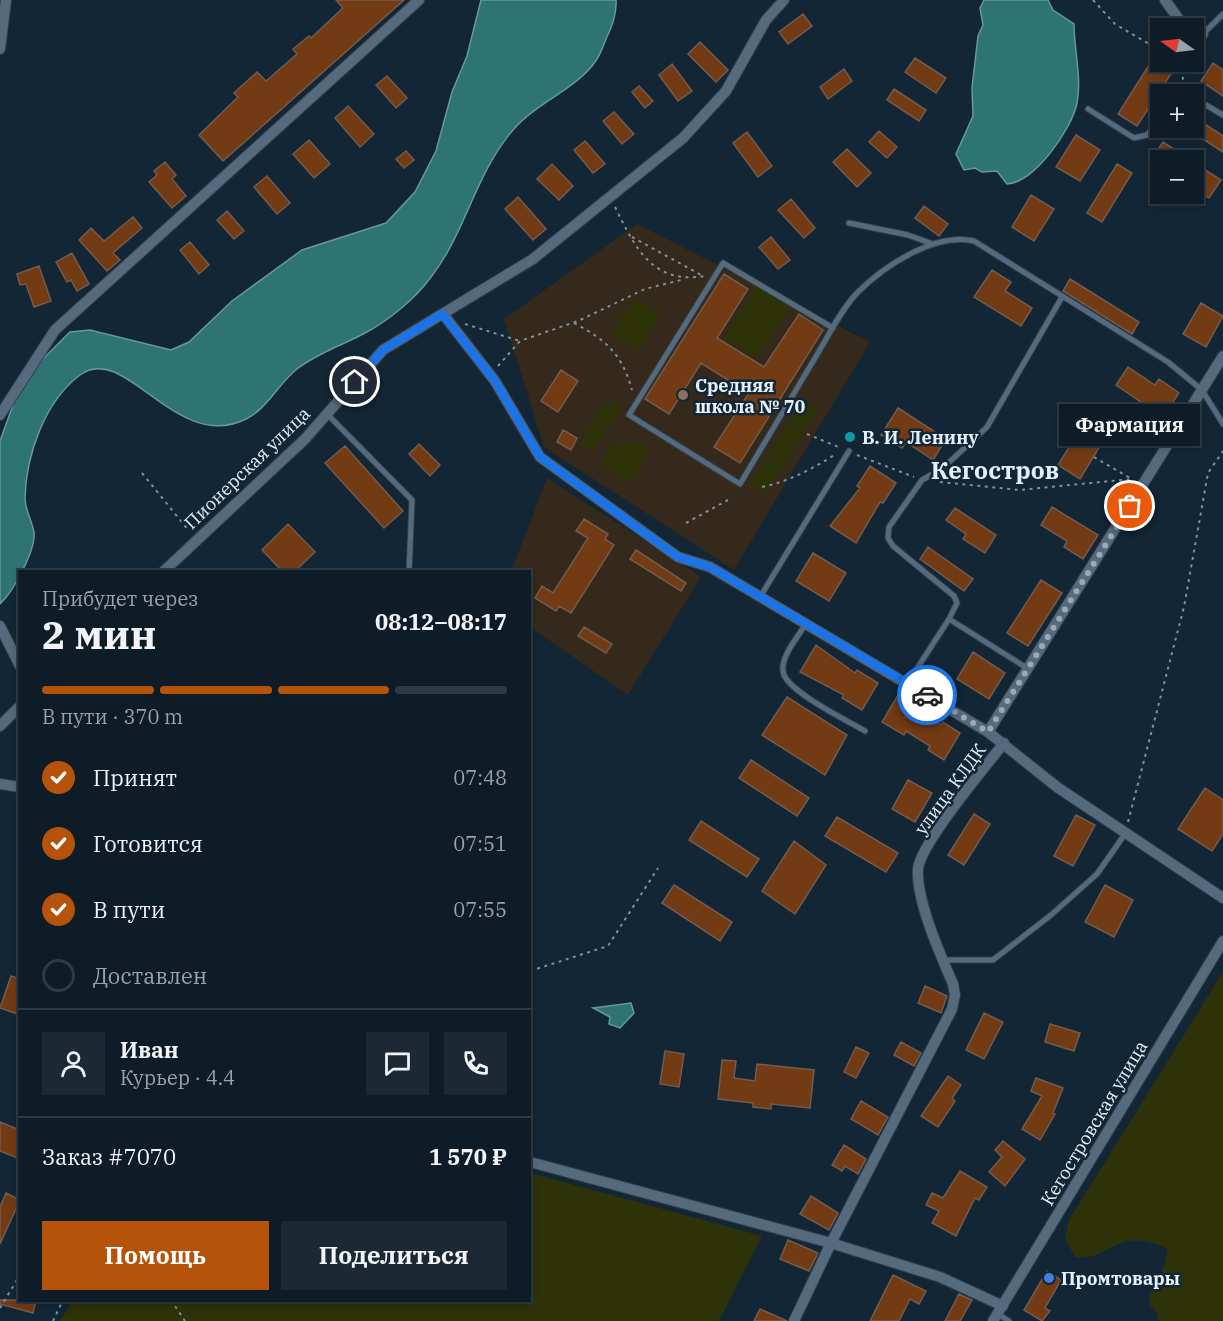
<!DOCTYPE html>
<html lang="ru">
<meta charset="utf-8">
<style>
:root{--surface:#0e1c28;--page:#1c2934;--text:#f1f3f6;--muted:#9ba1a8;--line:#2e3a45;--accent:#b45309}
body{margin:0;font-family:"IBM Plex Serif",serif;background:var(--page);color:var(--text);height:100vh;display:flex;flex-direction:column;font-size:22px;white-space:nowrap}
*{box-sizing:border-box;margin:0}
p{font-size:20px;color:var(--muted)}
.icon{flex:none;width:33px;height:33px;fill:none;stroke:currentColor;stroke-width:2;stroke-linecap:round;stroke-linejoin:round}
.map{position:relative;flex:1;overflow:hidden}
.sheet{position:absolute;left:18px;top:570px;width:513px;height:732px;display:flex;flex-direction:column;background:var(--surface);border-radius:0px;box-shadow:0 3px 9px #0003,0 0 0 2px var(--line)}
.sheet>*{flex:none}
.needle{width:39px;rotate:284deg}
.controls{position:absolute;left:1150px;top:18px;display:grid;gap:12px}
.controls a{display:grid;place-items:center;width:54px;height:54px;border-radius:0px;background:var(--surface);box-shadow:0 3px 9px #0003,0 0 0 2px var(--line);font-size:30px}
.pin{position:absolute;display:grid;place-items:center;width:51px;height:51px;color:#fff;margin:-26px;border:3px solid #fff;border-radius:50%;box-shadow:0 2px 6px #0007}
.courier{position:absolute;display:grid;place-items:center;width:60px;height:60px;margin:-30px;border:4px solid #1a73e8;border-radius:50%;background:#fff;color:#222;box-shadow:0 2px 8px #0007}
.bubble{position:absolute;height:42px;border-radius:0px;background:var(--surface);box-shadow:0 3px 9px #0003,0 0 0 2px var(--line);font-size:20px;font-weight:700;line-height:42px;text-align:center}
.headline em{font-style:normal;font-weight:700}
.headline div{display:flex;flex-direction:column-reverse}
.headline{display:flex;align-items:center;justify-content:space-between;height:102px;padding:0 24px}
h1{font-size:39px;font-weight:700;line-height:45px}
.bar{display:grid;grid-template-columns:repeat(4,1fr);gap:9px 6px;align-content:center;height:72px;padding:0 24px}
.bar i{height:8px;border-radius:4px;background:var(--line)}
.bar .active{background:var(--accent)}
.bar p{grid-column:span 4}
.line{display:flex;align-items:center;gap:15px;padding:0 24px;border-top:2px solid var(--line)}
.line div{flex:1}
.round{display:grid;place-items:center;flex:none;width:63px;height:63px;border-radius:0px;background:var(--page)}
ol{padding:0 24px;list-style:none}
li{display:flex;align-items:center;gap:18px;height:66px}
li p{margin-inline-start:auto}
li .icon{padding:6px;border-radius:50%;background:var(--accent);color:#fff;stroke-width:4}
li:last-child{color:var(--muted)}
li i{width:33px;height:33px;border:3px solid var(--line);border-radius:50%}
.cta{display:flex;gap:12px;margin-top:auto;padding:12px 24px}
.cta a{flex:1;height:69px;border-radius:0px;background:var(--accent);color:#fff;font-size:24px;font-weight:700;line-height:69px;text-align:center}
.cta a+a{background:var(--page);color:var(--text)}
.map>svg:first-child{display:block}
.education{fill:#35291b}
.green{fill:#2e3208}
.water{fill:#2e7475;stroke:#65999d;stroke-width:1.5}
.building{fill:#723b13;stroke:#735b4d;stroke-width:1.5}
.lines{fill:none;stroke-linecap:round;stroke-linejoin:round}
.lane-casing{stroke:#32404d;stroke-width:7}
.street-casing{stroke:#32404d;stroke-width:12}
.path{stroke:#81909c;stroke-width:2;stroke-dasharray:3 4.5;stroke-linecap:butt}
.lane{stroke:#556a7c;stroke-width:5}
.street{stroke:#556a7c;stroke-width:10}
.done{stroke:#9ba9b5;stroke-width:6;stroke-dasharray:0 10.8}
.route{stroke:#1a73e8;stroke-width:8}
.education-dot{fill:#8d6e63;stroke:#132635;stroke-width:2}
.culture-dot{fill:#0f9aa8;stroke:#132635;stroke-width:2}
.shop-dot{fill:#3f7fe0;stroke:#132635;stroke-width:2}
.labels{text-anchor:middle;dominant-baseline:central;stroke-width:5;stroke-linejoin:round;paint-order:stroke}
.poi-label{font-size:18px;font-weight:bold;fill:#e4f0fa;stroke:#132635;text-anchor:start}
.street-label{font-size:18px;fill:#e4f0fa;stroke:#132635}
.district-label{font-size:24px;font-weight:bold;fill:#e4f0fa;stroke:#132635}
</style>
<div class="map">
<svg width="1223" height="1321" viewBox="0 0 1223 1321">
<rect width="100%" height="100%" fill="#132635"/>
<path class="education" d="M637,224L870,342L734,570L544,447L504,319Z
M547,478L701,577L628,695L530,627V572H511Z"/>
<path class="green" d="M756,286L791,306L757,358L723,338Z
M634,299L660,314L638,351L611,334Z
M802,400L818,410L766,494L750,485Z
M615,403L622,406L592,452L579,445L601,406Z
M641,441L649,451L631,484L600,464L609,446Z
M1223,972V1321H1158L1157,1312L1149,1304C1150,1286 1153,1286 1161,1273C1165,1267 1166,1256 1168,1249C1114,1224 1111,1262 1075,1257L1065,1239L1069,1220Z
M530,1173L762,1236L719,1321H60L73,1300H530Z"/>
<path class="water" d="M481,0H616C617,14 612,27 606,39C603,47 600,56 595,62C577,88 536,103 513,130C475,174 466,232 431,277C415,299 388,321 365,333C343,345 317,353 297,369C279,383 267,409 246,419C176,454 125,341 80,375C45,401 26,455 25,498C25,510 32,521 34,532C36,550 13,592 0,604V441L17,394L41,361L70,332L90,330L171,350L189,342L232,301L302,250L386,223L415,192L436,151L452,92L467,56Z
M984,0H1048L1053,10L1074,24C1074,51 1082,77 1077,103C1072,129 1034,183 1007,184L997,171L982,172L975,168L964,170L956,154L973,116L972,88L978,36L983,25L980,8Z
M631,1003L634,1013L620,1028L609,1024L610,1017L593,1008Z"/>
<path class="building" d="M336,0H404L223,161L199,135L238,97L234,93L257,72L266,81L297,54L293,49L309,36L311,38L343,8Z
M803,14L812,26L788,44L779,32Z
M700,42L728,70L716,82L688,54Z
M1156,54L1161,57V62H1168L1176,66L1137,126L1118,114Z
M915,58L946,78L936,93L905,72Z
M1213,63L1223,70V96L1201,81Z
M672,64L692,91L678,101L659,75Z
M844,69L852,81L828,99L820,87Z
M387,76L407,98L396,108L376,85Z
M639,86L653,101L645,108L632,92Z
M894,89L926,110L919,121L887,100Z
M348,106L374,134L360,147L335,118Z
M614,112L634,134L622,144L603,121Z
M1194,117L1223,136V152L1194,133Z
M879,131L897,147L887,158L869,142Z
M747,132L772,166L758,177L733,143Z
M1076,135L1100,150L1080,181L1056,167Z
M309,140L330,164L314,178L293,154Z
M585,141L605,164L593,173L574,150Z
M1163,142L1191,160H1151Z
M847,149L871,173L857,187L833,162Z
M406,151L414,160L404,168L396,159Z
M165,162L176,175L172,179L186,196L172,208L149,182L157,175L154,171Z
M1194,163L1221,180L1209,198L1194,188Z
M552,164L573,186L559,200L537,179Z
M1117,164L1132,173L1102,222L1087,213Z
M267,176L290,203L277,214L254,187Z
M1031,195L1054,209L1034,241L1012,227Z
M518,197L546,229L533,240L505,209Z
M791,199L815,228L804,238L778,210Z
M924,206L948,224L939,236L915,218Z
M227,211L244,231L234,239L217,220Z
M133,217L142,228L113,253L120,260L107,271L79,240L91,228L104,241Z
M771,237L790,260L778,269L759,247Z
M190,242L209,265L199,274L180,250Z
M72,253L89,284L77,291L71,280L67,282L56,262Z
M39,266L51,301L34,307L26,284L20,285L17,274Z
M992,270L1011,282L1005,291L1032,308L1021,326L974,297Z
M724,274L748,289L717,338L764,367L799,314L823,330L740,463L714,447L749,393L701,363L669,414L645,399Z
M1070,279L1139,322L1132,334L1063,291Z
M1201,303L1223,316L1206,347L1183,334Z
M1128,367L1155,385L1159,379L1179,393L1163,417L1116,385Z
M561,370L578,381L558,412L541,401Z
M898,408L946,439L933,460L906,442L902,448L881,435Z
M1089,415L1111,428L1080,479L1058,465Z
M563,430L577,438L571,450L557,442Z
M419,444L440,465L430,476L409,454Z
M345,446L403,511L384,528L325,463Z
M870,466L896,483L883,503L880,502L856,543L830,526L860,488L857,486Z
M1052,507L1098,535L1083,559L1064,547L1067,541L1041,525Z
M955,508L996,535L985,553L963,539L966,534L946,520Z
M584,519L608,534L605,539L614,545L571,613L559,606L556,611L535,598L542,586L553,593L588,538L576,531Z
M288,524L315,552L294,572H283L262,550Z
M928,547L973,579L964,591L920,559Z
M636,550L686,583L681,591L630,559Z
M813,553L846,573L829,601L796,581Z
M1041,580L1062,593L1028,646L1007,633Z
M584,627L612,644L606,653L578,636Z
M816,645L855,673L857,670L878,683L862,710L842,698L844,695L800,672Z
M973,652L1005,673L989,699L957,679Z
M898,695L941,725L943,722L960,733L944,760L928,750L930,746L906,731L904,735L882,722Z
M787,697L847,735L825,775L762,735Z
M751,760L809,798L797,816L739,778Z
M908,780L932,793L915,822L892,809Z
M1205,788L1223,800V834L1212,851L1178,829Z
M974,814L990,824L964,865L948,855Z
M1076,815L1095,825L1073,866L1054,856Z
M837,817L898,853L886,872L825,836Z
M701,821L759,859L747,877L689,840Z
M794,841L826,865L795,914L762,891Z
M674,885L732,922L720,941L662,903Z
M1105,885L1133,900L1114,937L1085,922Z
M11,976L20,979V1015L0,1008Z
M925,986L947,996L941,1013L918,1003Z
M984,1013L1003,1022L984,1059L966,1050Z
M1050,1024L1080,1033L1074,1051L1045,1042Z
M901,1042L921,1053L914,1066L894,1055Z
M856,1047L869,1053L856,1078L844,1072Z
M665,1051L684,1054L679,1087L660,1084Z
M722,1060L736,1061L734,1078L755,1081L757,1064L814,1070L810,1108L771,1104V1109L753,1107V1103L718,1099Z
M948,1076L961,1085L952,1098L955,1101L938,1127L921,1116Z
M1036,1078L1063,1088L1053,1113L1055,1114L1040,1140L1022,1129L1042,1096L1031,1091Z
M861,1101L888,1117L878,1135L851,1119Z
M0,1122L20,1130V1159L0,1151Z
M1003,1141L1025,1159L1005,1186L989,1172L1002,1157L995,1150Z
M844,1145L866,1159L858,1174L845,1166L842,1171L832,1165Z
M960,1171L987,1187L979,1200L975,1198L956,1236L932,1223L939,1211L926,1205L932,1193L943,1198Z
M6,1193L20,1200L0,1244V1207Z
M811,1196L838,1213L829,1230L800,1214Z
M788,1240L818,1253L809,1271L780,1259Z
M1047,1271L1061,1280L1045,1308L1050,1311L1042,1321L1024,1310Z
M893,1275L926,1291L919,1304L910,1299L899,1321H870Z
M959,1294L972,1300L960,1321H945Z
M0,1300H36L33,1313L0,1304Z
M760,1309L787,1321H754Z"/>
<g class="lines">
<defs>
<path id="lane" d="M1203,34L1223,14
M1194,98L1223,115
M1088,109L1134,138L1147,135L1161,118
M849,223L908,235L933,244
M833,328L723,263L629,415L740,484C765,442 790,400 815,358C828,337 840,311 857,293C884,266 935,232 974,241L1168,362L1202,390L1223,424
M327,414L412,500L409,572
M760,597L849,451
M805,625C798,637 781,656 783,671C784,690 848,721 865,731
M1027,668L949,619L957,603L954,596L893,546L888,538L889,527L922,480L943,468L987,427L1062,297
M907,684L949,619
M943,960H993L1051,915L1097,874L1125,834
M998,1314L1009,1321"/>
<path id="street" d="M1165,0L1185,28
M1194,33L1203,34
M0,49L6,0
M443,314L495,381L540,457L678,557L710,567L988,732L1057,787L1223,898
M0,415L55,330L419,0
M163,572L305,439L383,350L533,259L683,138L726,91L766,20L784,0
M0,626L20,666
M0,726L20,706
M988,732L1223,356
M0,784L20,787
M530,1162L831,1243L940,1277L1003,1306
M794,1321L831,1243L952,1009L955,995L953,984C940,954 916,900 918,869C920,844 986,766 1004,743
M993,1321L1223,941"/>
</defs>
<use href="#lane" class="lane-casing"/>
<use href="#street" class="street-casing"/>
<path class="path" d="M1093,0L1115,24L1161,51
M1180,62L1183,79L1190,89
M615,207C635,247 652,285 705,276
M632,237L703,276
M574,323C606,340 622,354 632,390
M465,324L520,341
M498,366L520,341L578,321L645,289L685,279
M807,434L841,448
M857,455L914,477
M1094,457L1130,478
M142,473L189,531
M940,482L1020,490L1131,479
M762,487C790,481 812,469 836,454
M686,523L728,500
M1128,822L1184,607L1208,473L1223,451
M530,971L608,946L658,868
M171,1300L185,1321
M0,1308L20,1275
M53,1321L63,1300"/>
<use href="#lane" class="lane"/>
<use href="#street" class="street"/>
</g>
<g class="lines">
<path class="done" d="M927,695L988,732L1130,506"/>
<path class="route" d="M355,382L383,350L442,314L495,381L540,457L678,557L710,567L927,695"/>
</g>
<circle class="education-dot" cx="683" cy="395" r="6"/>
<circle class="culture-dot" cx="850" cy="437" r="6"/>
<circle class="shop-dot" cx="1049" cy="1278" r="6"/>
<g class="labels">
<g class="poi-label">
<text x="695" y="385">Средняя<tspan x="695" dy="21">школа № 70</tspan></text>
<text x="862" y="437">В. И. Ленину</text>
<text x="1061" y="1278">Промтовары</text>
</g>
<g class="street-label">
<text transform="translate(247 468) rotate(-44)">Пионерская улица</text>
<text transform="translate(950 789) rotate(-54)">улица КЛДК</text>
<text transform="translate(1094 1123) rotate(-59)">Кегостровская улица</text>
</g>
<g class="district-label">
<text x="995" y="470">Кегостров</text>
</g>
</g>
</svg>
<div class="controls">
<a><svg class="needle" viewBox="-14 -14 28 28"><path d="M0-13l5 13h-10z" fill="#e53935"/><path d="M0 13l5-13h-10z" fill="#9ba1a8"/></svg></a>
<a>+</a>
<a>−</a>
</div>
<div class="pin" style="left:1130px;top:506px;background:#ea580c"><svg class="icon" aria-label="bag" viewBox="0 0 24 24"><path d="M5 8h14l-1 12H6zM9 8a3 3 0 0 1 6 0"/></svg></div>
<div class="pin" style="left:355px;top:382px;background:#1f2937"><svg class="icon" aria-label="home" viewBox="0 0 24 24"><path d="M3 11l9-7 9 7M6 9v11h12V9"/></svg></div>
<div class="courier" style="left:927px;top:695px"><svg class="icon" aria-label="car" viewBox="0 0 24 24"><path d="M5 17H2v-5l4-1 3-4h7l3 4 3 1v5h-3M9 17h6M6 11h13"/><circle cx="7" cy="17" r="2"/><circle cx="17" cy="17" r="2"/></svg></div>
<div class="bubble" style="left:1059px;top:404px;width:141px">Фармация</div>
<section class="sheet">
<div class="headline"><div><h1>2 мин</h1><p>Прибудет через</p></div><em>08:12–08:17</em></div>
<div class="bar"><i class="active"></i><i class="active"></i><i class="active"></i><i></i><p>В пути · 370 m</p></div>
<ol>
<li><svg class="icon" aria-label="check" viewBox="0 0 24 24"><path d="M5 12l5 5 9-10"/></svg>Принят<p>07:48</p></li>
<li><svg class="icon" aria-label="check" viewBox="0 0 24 24"><path d="M5 12l5 5 9-10"/></svg>Готовится<p>07:51</p></li>
<li><svg class="icon" aria-label="check" viewBox="0 0 24 24"><path d="M5 12l5 5 9-10"/></svg>В пути<p>07:55</p></li>
<li><i></i>Доставлен</li>
</ol>
<div class="line" style="height:108px"><a class="round"><svg class="icon" aria-label="person" viewBox="0 0 24 24"><circle cx="12" cy="8" r="4"/><path d="M4 21q1-7 8-7t8 7"/></svg></a><div><b>Иван</b><p>Курьер · 4.4</p></div><a class="round"><svg class="icon" aria-label="chat" viewBox="0 0 24 24"><path d="M4 5h16v11H9l-5 4z"/></svg></a><a class="round"><svg class="icon" aria-label="phone" viewBox="0 0 24 24"><path d="M5 4h4l2 5-3 2q2 4 5 5l2-3 5 2v4C11 20 4 13 5 4z"/></svg></a></div>
<div class="line" style="height:78px"><div>Заказ #7070</div><b>1 570 ₽</b></div>
<div class="cta"><a>Помощь</a><a>Поделиться</a></div>
</section>
</div>
